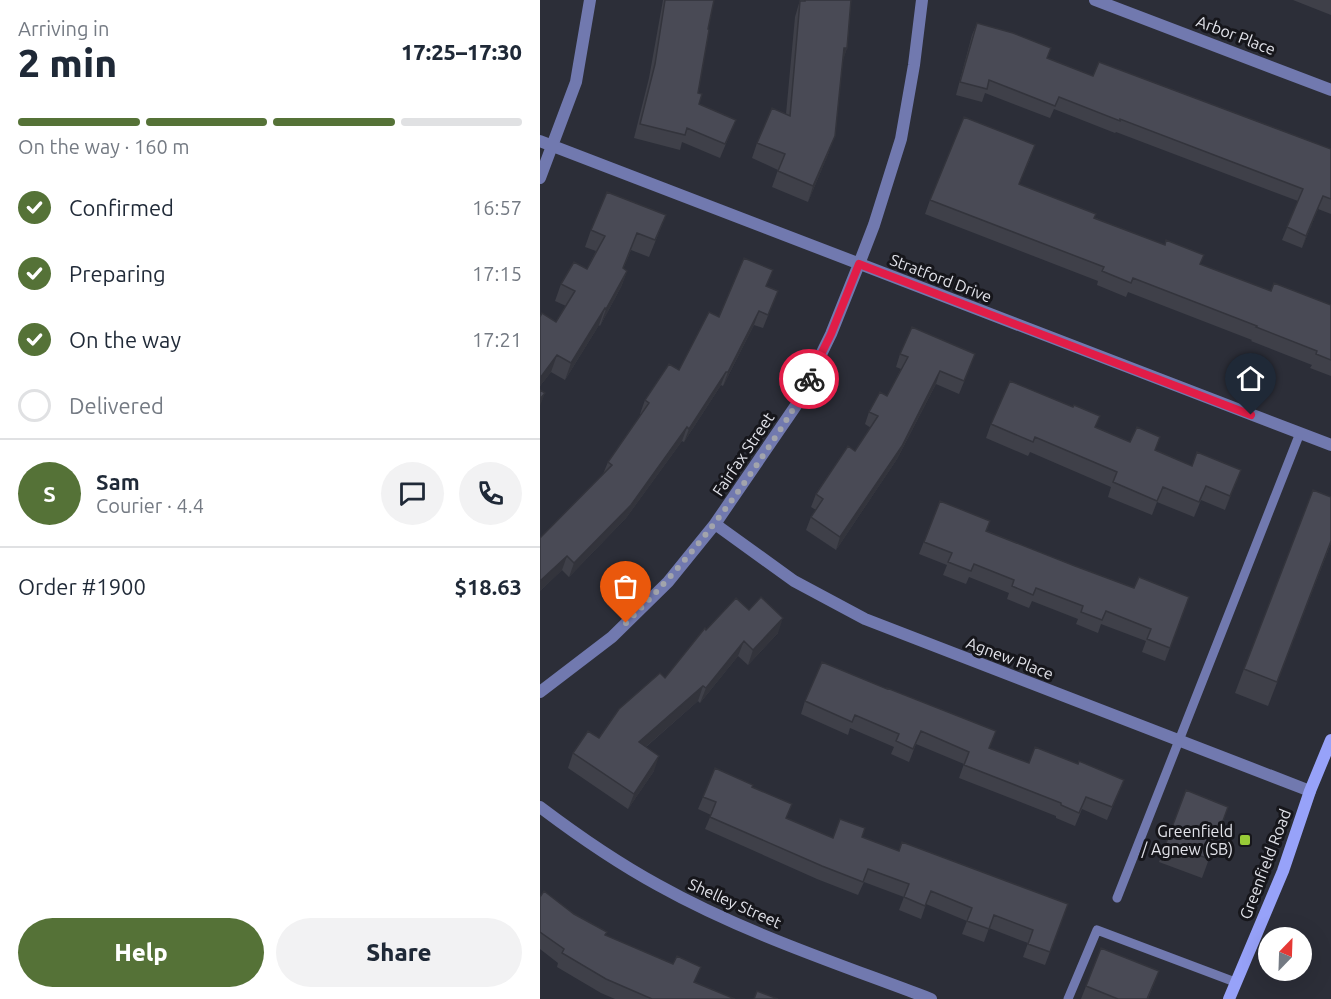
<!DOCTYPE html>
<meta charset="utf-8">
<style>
:root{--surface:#fff;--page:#f2f2f3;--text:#1f2937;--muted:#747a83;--line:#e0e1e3;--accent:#557237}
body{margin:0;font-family:Ubuntu,sans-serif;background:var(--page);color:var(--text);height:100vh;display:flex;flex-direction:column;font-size:22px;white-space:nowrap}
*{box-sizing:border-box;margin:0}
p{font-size:20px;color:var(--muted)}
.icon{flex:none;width:33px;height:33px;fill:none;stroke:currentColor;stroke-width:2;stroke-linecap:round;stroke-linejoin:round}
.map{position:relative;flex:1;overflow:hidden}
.panel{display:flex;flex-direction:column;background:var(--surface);width:540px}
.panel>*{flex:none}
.needle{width:39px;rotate:23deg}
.buttons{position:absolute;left:718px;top:927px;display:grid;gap:12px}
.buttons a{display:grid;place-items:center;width:54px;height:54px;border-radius:50%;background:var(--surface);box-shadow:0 6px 24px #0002;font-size:30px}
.pin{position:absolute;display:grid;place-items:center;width:51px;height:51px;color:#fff;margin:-62px -26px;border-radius:50% 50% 50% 0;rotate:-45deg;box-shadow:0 0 6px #0007}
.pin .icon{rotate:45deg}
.courier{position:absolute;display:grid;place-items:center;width:60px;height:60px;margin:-30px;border:4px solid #e11d48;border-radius:50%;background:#fff;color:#222;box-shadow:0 2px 8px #0007}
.summary em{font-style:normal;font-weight:800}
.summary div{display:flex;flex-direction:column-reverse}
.summary{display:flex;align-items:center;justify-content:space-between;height:102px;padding:0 18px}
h1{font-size:39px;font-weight:800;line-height:45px}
.bar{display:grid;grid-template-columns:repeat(4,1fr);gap:9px 6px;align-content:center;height:72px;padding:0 18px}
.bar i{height:8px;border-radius:4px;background:var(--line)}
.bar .current{background:var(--accent)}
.bar p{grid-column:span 4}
.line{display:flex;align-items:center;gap:15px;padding:0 18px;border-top:2px solid var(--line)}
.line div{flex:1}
.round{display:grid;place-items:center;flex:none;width:63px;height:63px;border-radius:32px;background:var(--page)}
ol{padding:0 18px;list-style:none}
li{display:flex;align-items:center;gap:18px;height:66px}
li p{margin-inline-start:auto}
li .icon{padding:6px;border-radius:50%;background:var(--accent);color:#fff;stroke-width:4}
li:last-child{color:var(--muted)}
li i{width:33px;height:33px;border:3px solid var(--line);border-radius:50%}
.primary-button{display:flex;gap:12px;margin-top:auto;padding:12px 18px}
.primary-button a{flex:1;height:69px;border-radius:36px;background:var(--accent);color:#fff;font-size:24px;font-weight:800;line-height:69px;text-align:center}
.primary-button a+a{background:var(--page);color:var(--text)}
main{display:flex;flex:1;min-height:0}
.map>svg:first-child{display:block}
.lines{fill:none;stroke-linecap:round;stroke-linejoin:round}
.service{stroke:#7179af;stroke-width:9}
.minor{stroke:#7179af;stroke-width:12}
.secondary{stroke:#97a2f9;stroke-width:12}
.wall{fill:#3f4049}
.shaded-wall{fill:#33343c}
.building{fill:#494a55;stroke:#33343c;stroke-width:1.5}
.done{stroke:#a2a4ac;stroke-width:6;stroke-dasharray:0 10.8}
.route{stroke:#e11d48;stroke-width:8}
.poi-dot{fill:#98cb37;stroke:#16161b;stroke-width:2}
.labels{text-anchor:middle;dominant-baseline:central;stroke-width:6;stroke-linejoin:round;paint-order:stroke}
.street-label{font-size:16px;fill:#e2e3ea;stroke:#16161b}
.poi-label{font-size:16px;fill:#e2e3ea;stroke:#16161b;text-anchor:end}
</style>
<main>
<section class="panel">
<div class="summary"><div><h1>2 min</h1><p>Arriving in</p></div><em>17:25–17:30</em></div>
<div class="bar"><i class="current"></i><i class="current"></i><i class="current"></i><i></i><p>On the way · 160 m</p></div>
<ol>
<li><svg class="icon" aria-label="check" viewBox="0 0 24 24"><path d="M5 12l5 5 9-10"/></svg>Confirmed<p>16:57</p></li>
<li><svg class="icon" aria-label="check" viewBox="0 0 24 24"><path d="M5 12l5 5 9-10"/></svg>Preparing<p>17:15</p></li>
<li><svg class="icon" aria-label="check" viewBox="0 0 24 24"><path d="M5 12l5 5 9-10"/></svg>On the way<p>17:21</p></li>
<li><i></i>Delivered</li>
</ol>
<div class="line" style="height:108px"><b class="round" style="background:var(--accent);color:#fff">S</b><div><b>Sam</b><p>Courier · 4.4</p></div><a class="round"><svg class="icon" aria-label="chat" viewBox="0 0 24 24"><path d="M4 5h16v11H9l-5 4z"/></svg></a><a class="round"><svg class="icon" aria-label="phone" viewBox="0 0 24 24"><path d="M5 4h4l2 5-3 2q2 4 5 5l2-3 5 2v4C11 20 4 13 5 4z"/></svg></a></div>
<div class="line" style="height:78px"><div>Order #1900</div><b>$18.63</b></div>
<div class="primary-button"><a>Help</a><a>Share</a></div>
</section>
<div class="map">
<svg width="791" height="999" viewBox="0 0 791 999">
<rect width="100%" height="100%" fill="#2c2e38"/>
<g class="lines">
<path class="service" d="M577,898L760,433
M528,999L557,930L695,982"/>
<path class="minor" d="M555,0L791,90
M0,141L791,445
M0,178L36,82L50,0
M175,524L254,581L325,619L770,791
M0,692L72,637L128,582L175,524L257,404L291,334L319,264L334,225L361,139L374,65L382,0
M0,807C37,835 76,862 118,885C204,933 299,964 391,999"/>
<path class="secondary" d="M689,999L743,871L770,791L791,740"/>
</g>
<path class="wall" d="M123,0H174L168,29L158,93L159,104L190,134L180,158L142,142L140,150L94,138L109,78Z
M260,0H311L307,48L302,62L289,152L268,202L232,187L238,170L212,158L217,143L246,114L255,17Z
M753,0H791V15Z
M437,23L507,58L553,76L791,149V214L778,209L762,248L742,240L758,201L576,132L575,133L514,109L510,118L445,93L442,102L416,95L432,35Z
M490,159L479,184L660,264L731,291L791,305V376L770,368L772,365L711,341L712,340L588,292L586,297L557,285L558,281L385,214L390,200Z
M126,215L109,257L91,250L83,269L87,271L81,287L60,326L59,325L25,380L11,372L0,386V317L16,322L26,306L15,301L21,284L47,269L56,251L45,247L51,230Z
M227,287L238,291L223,328L214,325L183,386L181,385L144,442L142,441L86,518L29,577L22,570L0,591L63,474L68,462L101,414H100L105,400L139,370L179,317Z
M360,354L430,367L419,394L396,384L357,459L296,550L266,530L271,517L276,510L271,507L276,494L315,451L331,428L325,424L329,412L347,396L361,369L356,367Z
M533,407L560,416L555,427L590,442L620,437L615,450L695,485L685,510L661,500L654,517L617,502L612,515L568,497L571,487L490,452L488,456L446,438L451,424Z
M400,501L447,531L535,566L594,588L649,597L625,661L602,652L606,641L561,624L558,633L536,624L538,619L492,601L489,608L467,599L469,593L429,577L426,584L403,575L407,565L379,554Z
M791,543L728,706L695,693L704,669Z
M209,610L238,633L208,665L198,656L160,703L158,701L106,747L114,771L88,809L28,768L33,753L59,738L125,678L166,630Z
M265,701L449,748L489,763L538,764L584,780L567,820L542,809L535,826L516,818V816L419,778L424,764L376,744L369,762L351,754L354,747L310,728L308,735L261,714Z
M212,787L247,819L293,838L322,837L359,851L528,904L505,965L483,957L488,943L449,928L444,942L422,934L427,921L386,904L381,919L359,910L364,897L324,882L318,895L277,879L165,829L171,815L158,809L163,797Z
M646,790L688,807L662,878L619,862Z
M0,897L34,914L66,936L155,982L195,999H75L61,993L17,967L18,963L0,949Z
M561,948L619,971L608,999H541Z"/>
<path class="shaded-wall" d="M304,48H307L302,64Z
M295,136L289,152L268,202L273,186Z
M783,196L778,209L762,248L766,236Z
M87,271L81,287L60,326L66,309Z
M65,308L59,325L25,380L31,363Z
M219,311L214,325L183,386L188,372Z
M17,355L11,372L0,386V378Z
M400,371L396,384L357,459L296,550L300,537Z
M186,372L181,385L144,442L149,429Z
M5,393L0,406V399Z
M147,427L142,441L86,518L29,577L34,563Z
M701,470L685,510L690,496Z
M27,556L22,570L0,591V581Z
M243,618L238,633L208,665L213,650Z
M204,641L198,656L160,703L166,688Z
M163,686L158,701L94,757L99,742Z
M119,756L114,771L88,809L94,794Z"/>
<path class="building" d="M125,0H174L168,29L169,30L158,93L162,94L159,104L196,120L185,144L147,128L145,135L100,124L115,64Z
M265,0H311L307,48H304L295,136L273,186L238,171L245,154L217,143L232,108L250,116L260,1H265Z
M437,23L473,33L511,48L507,58L553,76L559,62L791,149V199L783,196L766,236L747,227L763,189L580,119V121L519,97L515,106L449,80L447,89L420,82Z
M424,117L495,145L479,184L556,214L554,218L625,245L626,240L664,255L660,264L731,291L734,283L791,305V360L776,354L777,351L716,327L717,326L593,278L591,283L562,271L564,267L390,200Z
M67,192L126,215L115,240L97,233L83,268L87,271L66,309L65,308L31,363L17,355L0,378V317L2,313L16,322L35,291L21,284L34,262L47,269L65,236L51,230Z
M204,258L233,270L226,286L238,291L228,315L219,311L188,372H186L149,429L147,427L91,505L34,563L27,556L0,581V538L72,465L68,462L109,403L105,400L129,364L139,370L169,312L179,317Z
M372,327L435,354L424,381L400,371L362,446L300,537L271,517L283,499L276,494L308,446L315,451L338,416L329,412L340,392L347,396L368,357L360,354Z
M470,381L533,407L534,405L560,416L555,427L590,442L597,427L620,437L615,450L652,466L657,452L701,470L690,496L666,486L659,502L623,487L617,501L573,482L577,472L495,437L493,442L451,424Z
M0,390L5,393L0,399Z
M773,490L791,497V541L737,682L704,669Z
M400,501L450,521L446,531L535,566L594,588L599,577L649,597L630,648L607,639L611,629L566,611L562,620L541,612L543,606L496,588L493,595L472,586L474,580L434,564L431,571L408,562L412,553L384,542Z
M221,597L243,618L213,650L204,641L166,688L163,686L99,742L119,756L94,794L33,753L48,731L59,738L79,709L120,673L125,678L165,628L166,630L196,598L209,610Z
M282,662L347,689V688L456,731L449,748L489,763L495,747L538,764L539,761L584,780L572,807L546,797L539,813L521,805V803L424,765L429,752L381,731L373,749L356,741L359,734L315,715L312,722L265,701Z
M175,768L213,785L212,787L252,804L246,818L293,838L300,819L325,828L322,837L359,851L362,842L528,904L510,952L488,944L493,930L454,915L449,929L427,921L432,908L391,891L385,906L364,897L369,884L328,869L323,882L282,866L170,817L176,802L163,797Z
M646,790L688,807L669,859L626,843Z
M4,891L34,914L67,932L65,935L133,964L137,956L161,967L154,982L195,999H112L66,979L22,953L24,949L0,932V897Z
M561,948L619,971L607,999H578L546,986Z
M217,991L238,999H214Z"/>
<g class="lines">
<path class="done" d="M86,623C138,572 182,517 222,457C239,432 256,407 269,379"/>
<path class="route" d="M269,379L291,334L319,264L711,415"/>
</g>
<rect class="poi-dot" x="699" y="834" width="12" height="12" rx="3"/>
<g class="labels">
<g class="street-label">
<text transform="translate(696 35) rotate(21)">Arbor Place</text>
<text transform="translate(401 278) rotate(21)">Stratford Drive</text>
<text transform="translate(203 454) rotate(-56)">Fairfax Street</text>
<text transform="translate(470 658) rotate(21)">Agnew Place</text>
<text transform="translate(725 864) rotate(-69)">Greenfield Road</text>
<text transform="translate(195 903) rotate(24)">Shelley Street</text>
</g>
<g class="poi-label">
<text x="693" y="831">Greenfield<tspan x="693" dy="18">/ Agnew (SB)</tspan></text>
</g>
</g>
</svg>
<div class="buttons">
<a><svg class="needle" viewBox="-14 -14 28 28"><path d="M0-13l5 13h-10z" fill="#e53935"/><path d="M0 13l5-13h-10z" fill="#747a83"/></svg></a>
</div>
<div class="pin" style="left:86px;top:623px;background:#ea580c"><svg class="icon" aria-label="bag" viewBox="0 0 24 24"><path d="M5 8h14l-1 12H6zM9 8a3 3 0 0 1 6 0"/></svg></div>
<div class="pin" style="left:711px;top:415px;background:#1f2937"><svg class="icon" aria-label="home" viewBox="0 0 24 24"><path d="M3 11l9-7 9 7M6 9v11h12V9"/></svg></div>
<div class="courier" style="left:269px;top:379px"><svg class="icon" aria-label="bike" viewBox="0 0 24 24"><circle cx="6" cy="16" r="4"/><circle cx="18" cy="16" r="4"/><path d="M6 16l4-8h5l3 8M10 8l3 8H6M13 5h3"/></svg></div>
</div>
</main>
